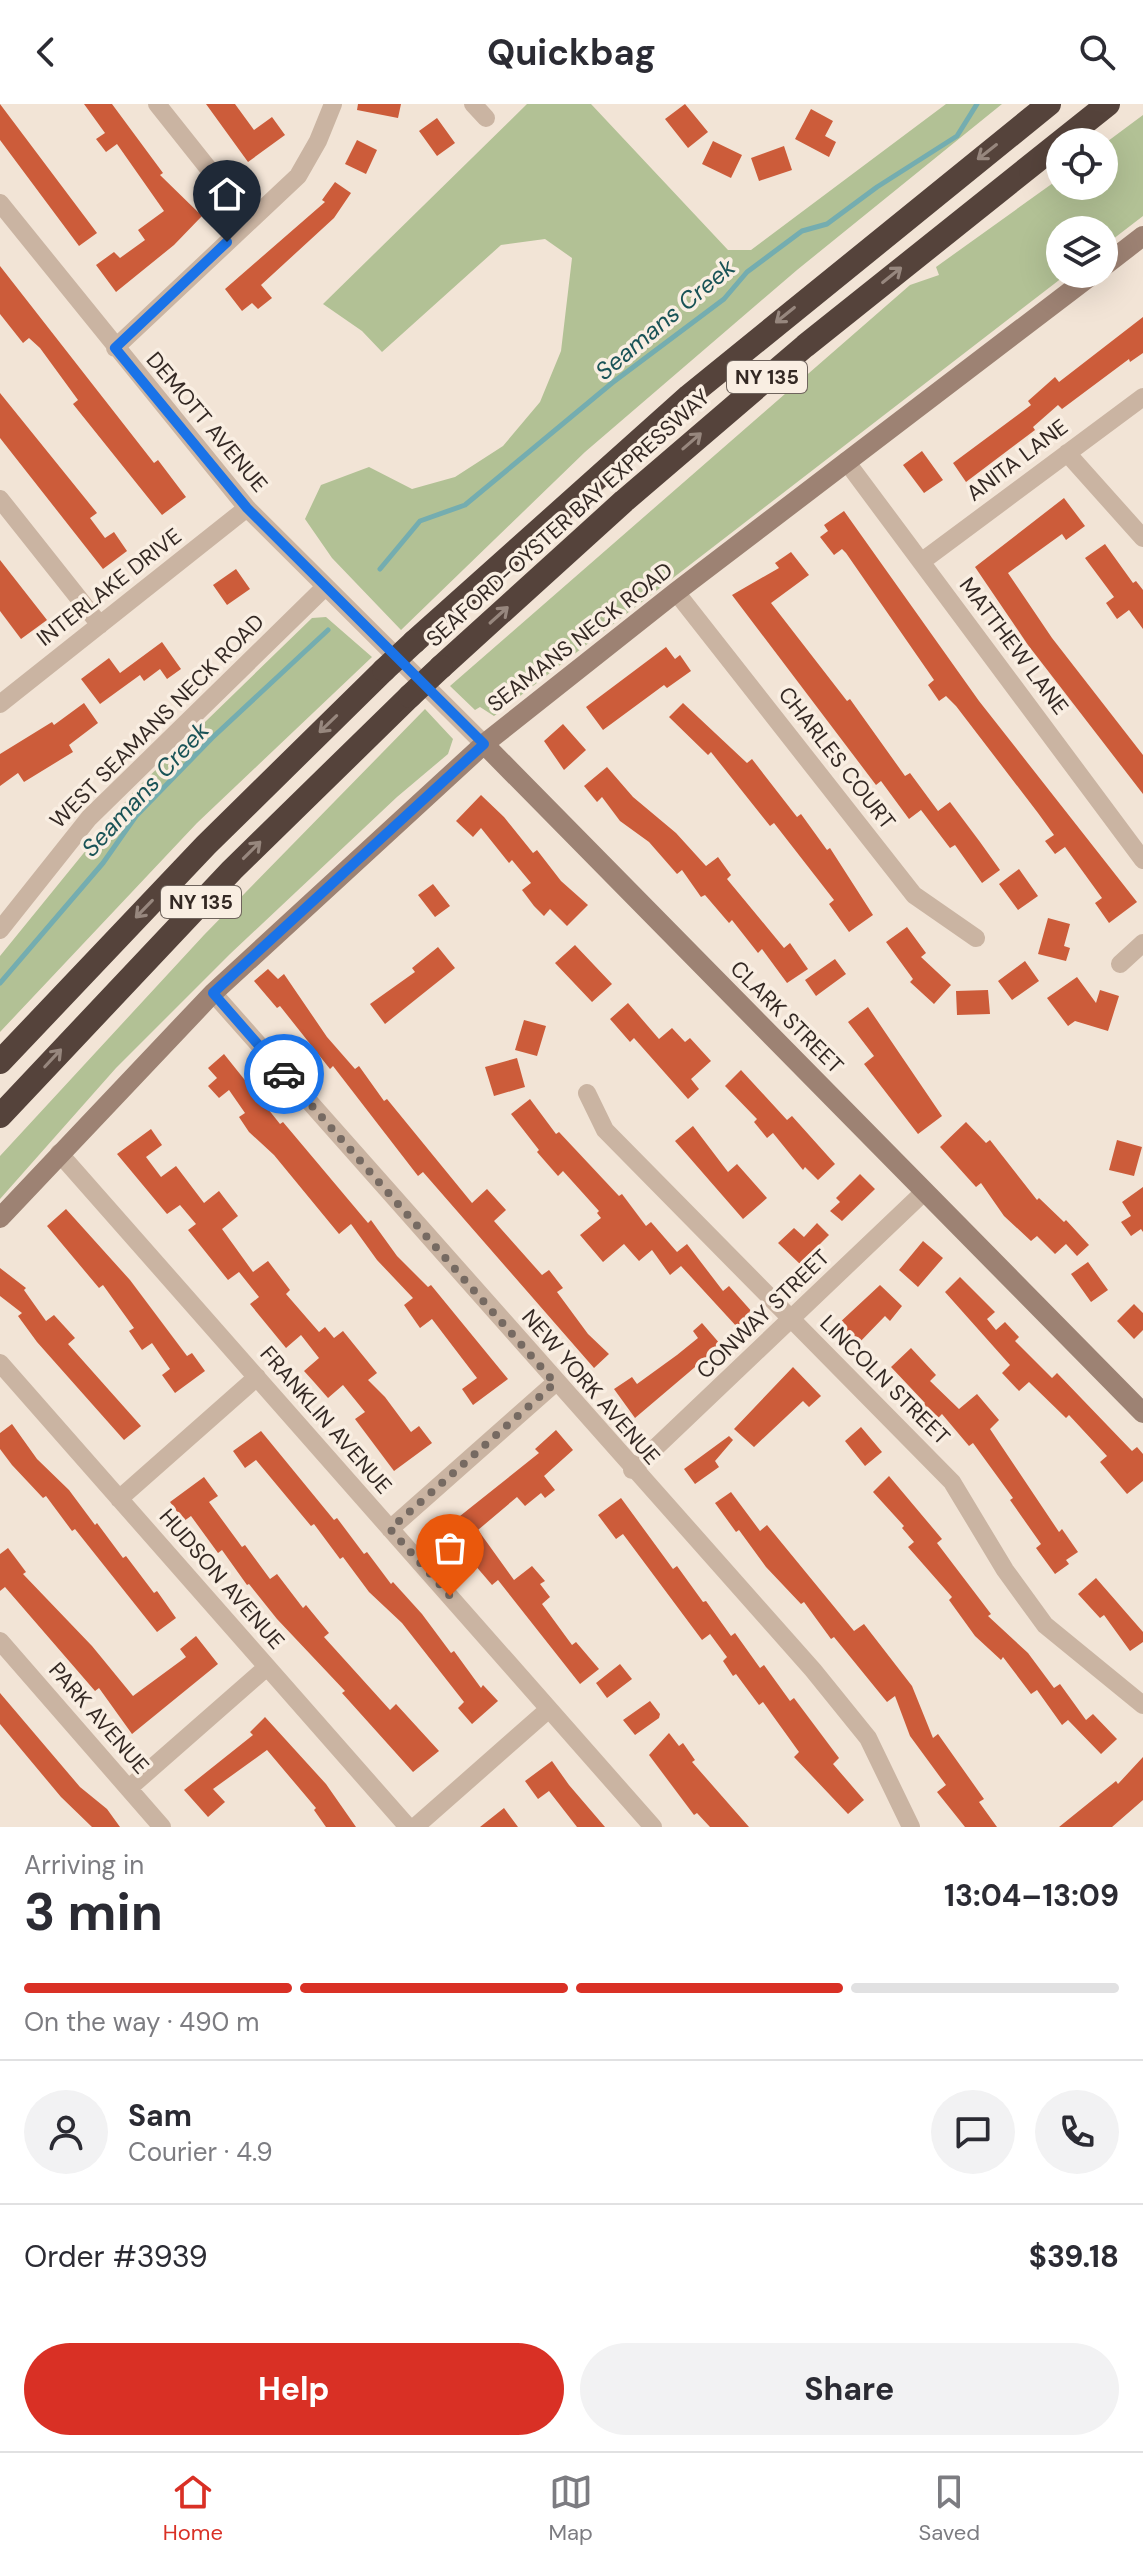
<!DOCTYPE html>
<meta charset="utf-8">
<style>
:root{--surface:#fff;--page:#f2f2f3;--text:#2b2b33;--muted:#7c7c81;--line:#e1e1e2;--accent:#d93025}
body{margin:0;font-family:"DM Sans",sans-serif;background:var(--page);color:var(--text);height:100vh;display:flex;flex-direction:column;font-size:30px;white-space:nowrap}
*{box-sizing:border-box;margin:0}
p{font-size:26px;color:var(--muted)}
.icon{flex:none;width:44px;height:44px;fill:none;stroke:currentColor;stroke-width:2;stroke-linecap:round;stroke-linejoin:round}
.map{position:relative;height:1723px;overflow:hidden}
.panel{display:flex;flex-direction:column;background:var(--surface);flex:1}
.panel>*{flex:none}
.fabs{position:absolute;left:1046px;top:24px;display:grid;gap:16px}
.fabs a{display:grid;place-items:center;width:72px;height:72px;border-radius:50%;background:var(--surface);box-shadow:0 8px 32px #0002;font-size:40px}
.pin{position:absolute;display:grid;place-items:center;width:68px;height:68px;color:#fff;margin:-82px -34px;border-radius:50% 50% 50% 0;rotate:-45deg;box-shadow:0 0 8px #0007}
.pin .icon{rotate:45deg}
.courier{position:absolute;display:grid;place-items:center;width:80px;height:80px;margin:-40px;border:6px solid #1a73e8;border-radius:50%;background:#fff;color:#222;box-shadow:0 2px 10px #0007}
.headline em{font-style:normal;font-weight:700}
.headline div{display:flex;flex-direction:column-reverse}
.headline{display:flex;align-items:center;justify-content:space-between;height:136px;padding:0 24px}
h1{font-size:52px;font-weight:700;line-height:60px}
.bar{display:grid;grid-template-columns:repeat(4,1fr);gap:12px 8px;align-content:center;height:96px;padding:0 24px}
.bar i{height:10px;border-radius:6px;background:var(--line)}
.bar .active{background:var(--accent)}
.bar p{grid-column:span 4}
.line{display:flex;align-items:center;gap:20px;padding:0 24px;border-top:2px solid var(--line)}
.line div{flex:1}
.round{display:grid;place-items:center;flex:none;width:84px;height:84px;border-radius:42px;background:var(--page)}
.action{display:flex;gap:16px;margin-top:auto;padding:16px 24px}
.action a{flex:1;height:92px;border-radius:48px;background:var(--accent);color:#fff;font-size:32px;font-weight:700;line-height:92px;text-align:center}
.action a+a{background:var(--page);color:var(--text)}
header{display:flex;justify-content:space-between;align-items:center;height:104px;padding:0 24px;background:var(--surface);font-size:36px;font-weight:700}
.tabs{display:flex;justify-content:space-around;align-items:center;height:112px;border-top:2px solid var(--line);background:var(--surface);font-size:22px;color:var(--muted)}
.tabs a{display:grid;justify-items:center;gap:4px}
.tabs .active{color:var(--accent)}
.map>svg:first-child{display:block}
.green{fill:#b2c195}
.lines{fill:none;stroke-linecap:round;stroke-linejoin:round}
.stream{stroke:#74adb0;stroke-width:5}
.building{fill:#cc5c3a}
.street{stroke:#cab4a2;stroke-width:18}
.secondary{stroke:#9d8273;stroke-width:20}
.highway{stroke:#55433b;stroke-width:24}
.highway-bridge{stroke:#55433b;stroke-width:24}
.oneway{stroke:#97877e}
.done{stroke:#766a62;stroke-width:8;stroke-dasharray:0 14.4}
.route{stroke:#1a73e8;stroke-width:10}
.labels{text-anchor:middle;dominant-baseline:central;stroke-width:7;stroke-linejoin:round;paint-order:stroke}
.shield{fill:#f9eee2;stroke:#6f645d;stroke-width:2}
.shield-label{font-size:20px;font-weight:bold;fill:#342924}
.street-label{font-size:22px;fill:#342924;stroke:#f9eee2}
.water-label{font-size:24px;font-style:italic;fill:#195357;stroke:#f9eee2}
</style>
<header><svg class="icon" aria-label="back" viewBox="0 0 24 24"><path d="M15 5l-7 7 7 7"/></svg>Quickbag<svg class="icon" aria-label="search" viewBox="0 0 24 24"><circle cx="10" cy="10" r="6"/><path d="M15 15l6 6"/></svg></header>
<div class="map">
<svg width="1143" height="1723" viewBox="0 0 1143 1723">
<rect width="100%" height="100%" fill="#f2e4d6"/>
<path class="green" d="M527,0H591L728,146H751L946,0H1002L797,166L585,348L401,526L332,454L305,415L321,381L369,363L412,385L455,373L503,342L540,298L561,247L572,154L545,135L501,141L382,248L362,227L323,200Z
M1143,11V112L1104,142V126H1060V170H1067L494,612L480,603L475,606L450,582L910,181L939,171L936,163L1060,74V82H1104V40Z
M326,513L372,553L197,719L0,928V852L135,686L312,514Z
M425,605L453,635L448,650L397,693L230,850L116,964L0,1095V1052L204,831Z"/>
<g class="lines">
<path class="stream" d="M380,465L420,417L465,401L612,279L724,195L747,168L802,127L827,120L877,83L957,32L977,0
M0,879L103,759L136,712L212,634L328,526"/>
</g>
<path class="building" d="M0,0L97,129L79,142L0,36Z
M84,0H112L163,69L160,71L202,112L174,141L116,188L96,161L114,148L120,154L145,136L138,126L164,107L117,40L106,48L96,35L105,29Z
M206,0H235L254,26L272,13L285,31L248,58Z
M358,0H401L398,14L357,6Z
M685,0L708,28L688,44L665,15Z
M811,5L833,17L825,32L836,38L829,53L795,35Z
M437,14L455,39L437,52L419,27Z
M357,36L377,46L366,70L345,60Z
M713,37L742,51L731,74L702,60Z
M784,42L792,66L759,77L751,54Z
M335,78L351,89L334,114L261,181L272,194L258,205L252,199L242,207L225,185L325,98L322,96Z
M0,162L154,359L158,356L186,393L162,411L73,300L78,296L40,244L29,234L23,239L0,210Z
M1143,213V249L1130,258L1129,255L1062,305L1058,301L1033,323L1035,326L966,378L953,359L1031,301L1028,297L1055,273L1059,278Z
M0,289L97,409L90,414L105,434L114,428L127,447L103,465L0,334Z
M922,347L943,376L924,389L903,361Z
M1064,394L1085,422L1066,436L1062,430L1008,469L1052,534L1143,651V690L1028,541L975,463Z
M844,407L979,597L1137,798L1109,819L1095,799L1102,794L1065,743L1055,750L1045,737L1054,731L1038,709L956,602L946,592L939,597L928,581L934,576L846,449L842,445L834,451L820,433L828,427L824,421Z
M1105,440L1133,479L1136,477L1143,486V525L1129,506L1117,515L1106,499L1114,493L1085,454Z
M791,448L809,471L771,499L847,597L850,595L905,672L910,669L938,707L950,698L980,738L1000,766L982,779L955,741L950,744L921,706L909,715L881,677L876,681L732,491L779,464L775,459Z
M0,456L47,516L21,535L0,507Z
M236,465L250,485L227,501L213,481Z
M162,538L181,565L167,575L160,565L144,577L140,571L100,600L81,575L109,554L120,569Z
M666,543L675,555L680,551L691,567L667,584L664,581L603,626L586,603Z
M84,599L98,619L69,641L73,648L24,678L18,669L0,682V650L52,618L54,621Z
M683,599L747,659L752,655L797,713L801,710L827,746L830,744L873,811L849,828L829,800L834,796L774,719L770,722L711,648L708,651L669,613Z
M563,620L586,646L564,666L544,637Z
M607,663L633,693L676,729L706,762L718,753L731,771L727,775L784,844L790,839L808,865L787,879L762,845L758,849L732,816L729,819L705,791L701,793L682,766L677,770L649,738L620,717L602,693L597,698L584,682Z
M481,691L504,713L533,749L537,746L561,777L588,801L567,822L550,805L544,812L534,802L522,786L531,779L512,756L509,759L481,724L473,733L456,717Z
M1019,765L1038,792L1018,806L999,780Z
M433,780L450,802L435,813L418,791Z
M1048,814L1070,820L1064,842L1070,844L1066,857L1038,850Z
M907,823L926,849L921,853L951,881L934,900L910,878L913,875L886,838Z
M575,841L612,880L592,898L555,859Z
M438,843L455,864L385,920L370,900L415,868L412,864Z
M835,855L846,870L816,892L805,876Z
M1025,857L1039,877L1012,896L998,877Z
M268,865L278,875L284,870L327,933L355,965L359,962L384,997L387,995L472,1099L487,1085L506,1106L494,1117L542,1171L549,1166L563,1184L557,1188L588,1230L609,1250L594,1264L423,1068L418,1072L333,962L330,965L280,902L277,904L254,877Z
M1077,873L1096,899L1100,886L1119,892L1108,927L1075,917L1068,922L1047,894Z
M988,886L990,910L957,911L956,887Z
M628,899L659,935L672,924L685,938L690,934L711,957L691,975L699,985L688,995L634,934L630,938L610,915Z
M868,903L942,1012L918,1030L864,960L874,952L848,918Z
M524,916L546,922L537,952L515,946Z
M224,950L280,1020L283,1018L368,1119L371,1116L397,1152L428,1183L431,1181L508,1275L473,1301L462,1285L477,1274L432,1215L420,1224L404,1201L413,1194L377,1156L351,1120L339,1130L274,1051L249,1028L239,1013L245,1009L229,986L219,994L208,982L217,974L208,964Z
M517,954L525,983L494,992L485,963Z
M741,966L787,1016L792,1012L835,1060L818,1076L805,1063L803,1066L773,1029L767,1034L754,1018L757,1015L725,982Z
M530,995L556,1030L559,1028L619,1092L622,1090L646,1122L651,1118L677,1148L687,1140L723,1187L729,1182L753,1209L737,1223L681,1162L670,1171L652,1146L639,1157L624,1140L603,1158L580,1131L601,1114L597,1109L599,1107L563,1067L558,1072L537,1048L539,1046L511,1010Z
M966,1018L986,1039L990,1036L1037,1096L1039,1094L1064,1118L1066,1116L1089,1141L1077,1152L1066,1140L1055,1150L1037,1132L1031,1137L1004,1112L981,1079L976,1083L940,1043Z
M693,1022L728,1068L737,1060L767,1094L743,1115L675,1037Z
M151,1025L162,1041L146,1053L161,1073L176,1062L204,1099L219,1087L238,1112L222,1125L253,1168L268,1157L290,1186L286,1190L319,1228L325,1223L334,1234L343,1227L377,1269L368,1276L385,1293L411,1328L419,1322L432,1339L394,1367L355,1315L365,1308L343,1281L328,1294L314,1278L304,1267L319,1254L301,1231L286,1244L250,1200L259,1193L239,1168L228,1176L188,1126L196,1120L180,1101L167,1110L117,1050Z
M1117,1036L1142,1043L1134,1072L1109,1066Z
M860,1070L875,1085L842,1117L830,1107L840,1098L836,1094Z
M1143,1083V1128L1141,1125L1131,1132L1121,1118L1131,1112L1122,1098Z
M66,1105L130,1176L187,1252L192,1249L205,1267L175,1289L162,1271L170,1265L152,1239L142,1246L129,1227L134,1224L103,1181L99,1184L47,1122Z
M817,1119L829,1131L800,1160L778,1139L794,1124L804,1133Z
M923,1137L943,1154L918,1183L899,1166Z
M1088,1158L1108,1186L1091,1198L1071,1170Z
M0,1164L26,1184L24,1186L46,1217L54,1211L75,1234L68,1240L141,1322L124,1336L37,1238L18,1212L22,1209L0,1192Z
M960,1173L995,1208L987,1215L996,1226L1005,1218L1019,1233L1015,1237L1052,1274L1057,1269L1132,1347L1137,1343L1143,1350V1377L1127,1390L1100,1358L1107,1352L1069,1311L1066,1314L1029,1278L1019,1287L1002,1269L1010,1261L945,1188Z
M880,1181L902,1202L890,1217L885,1212L857,1241L837,1221Z
M1134,1200L1143,1209V1226L1134,1235L1117,1217Z
M702,1219L721,1241L635,1314L614,1285L632,1273L637,1280L677,1251L698,1234L693,1227Z
M911,1244L936,1271L930,1277L959,1305L977,1290L999,1316L990,1325L1059,1428L1062,1425L1078,1448L1066,1456L1069,1460L1055,1470L1036,1444L1041,1440L1010,1396L1013,1394L973,1339L969,1342L942,1310L935,1317L921,1303L925,1299L891,1263Z
M793,1263L821,1292L809,1303L803,1297L754,1343L734,1325Z
M12,1320L37,1355L69,1386L95,1421L97,1419L123,1454L126,1452L154,1489L157,1487L176,1514L157,1528L75,1425L72,1427L46,1392L43,1394L12,1361L0,1345V1329Z
M861,1323L882,1348L865,1362L845,1337Z
M556,1326L573,1346L544,1372L555,1386L545,1394L541,1389L525,1402L517,1393L478,1426L514,1476L532,1462L545,1477L540,1480L550,1493L542,1500L572,1541L576,1538L599,1565L580,1580L498,1476L492,1481L451,1433L467,1420L460,1412L539,1349L535,1345Z
M261,1327L334,1416L337,1414L364,1450L367,1448L391,1480L393,1478L422,1510L451,1549L454,1547L481,1584L483,1581L498,1597L472,1620L458,1604L464,1598L402,1519L369,1488L343,1453L340,1455L314,1420L311,1422L256,1356L245,1364L233,1347Z
M729,1332L733,1336L715,1357L719,1363L695,1380L684,1365Z
M889,1372L942,1435L937,1439L991,1510L988,1512L1028,1549L1054,1584L1060,1580L1086,1616L1093,1610L1117,1635L1101,1650L1068,1616L1062,1621L1037,1586L1031,1590L1003,1553L1001,1556L975,1532L949,1496L952,1493L908,1443L914,1438L902,1424L904,1422L873,1388Z
M204,1373L218,1392L209,1398L242,1443L245,1441L270,1475L277,1470L303,1504L306,1501L329,1529L324,1533L390,1606L396,1600L439,1647L413,1668L342,1589L345,1587L277,1515L249,1480L247,1481L222,1446L218,1449L191,1412L184,1417L170,1398Z
M731,1388L760,1427L767,1421L854,1527L864,1520L912,1582L933,1634L938,1630L984,1695L979,1698L997,1723H965L937,1688L946,1681L910,1632L895,1592L887,1598L834,1533L831,1535L804,1498L801,1500L766,1463L739,1426L736,1428L715,1399Z
M621,1394L673,1465L677,1462L703,1498L706,1497L731,1532L735,1529L760,1564L764,1561L790,1597L794,1594L839,1654L833,1660L864,1696L848,1710L794,1653L799,1648L763,1598L759,1601L736,1570L733,1572L723,1557L727,1553L710,1530L702,1536L623,1430L616,1435L598,1411Z
M8,1444L26,1468L23,1470L92,1542L133,1592L186,1553L180,1545L196,1532L218,1560L132,1630L99,1584L95,1587L5,1483L0,1487V1450Z
M1096,1474L1143,1528V1538L1130,1547L1104,1511L1100,1514L1078,1490Z
M620,1560L632,1575L607,1594L596,1579Z
M0,1589L80,1683L107,1705L120,1723H92L61,1693L0,1620Z
M650,1597L660,1610L659,1614L635,1631L623,1616Z
M265,1613L326,1680L356,1723H326L314,1706L316,1704L267,1646L213,1685L225,1698L208,1713L184,1686L253,1631L250,1628Z
M669,1629L679,1642L683,1639L695,1656L692,1658L749,1723H710L697,1709L694,1711L649,1651Z
M1143,1653V1696L1112,1723H1059L1116,1677L1118,1680Z
M552,1657L569,1681L605,1723H577L549,1687L538,1695L525,1677Z
M504,1704L518,1723H480Z"/>
<g class="lines">
<path class="street" d="M157,0L250,117
M473,0L486,14
M0,99L247,404L484,640
M115,244L298,72L318,37L333,0
M1067,349L1143,434
M846,357L1143,756
M0,395L100,521
M921,458L1143,293
M676,488L914,791L976,834
M0,600L247,404
M0,826L89,714L324,484
M1120,860L1143,839
M213,889L813,1566L868,1634L911,1723
M587,989L605,1026L952,1378L1005,1466L1045,1521L1143,1601
M59,1049L653,1723
M0,1259L408,1723
M632,1366L925,1087
M119,1395L257,1273
M390,1425L555,1279
M0,1537L162,1723
M129,1684L267,1563
M415,1723L549,1605"/>
<path class="secondary" d="M1104,162L1143,132
M484,640L1143,1309
M0,1114L213,889L484,640L676,488L1093,170"/>
<path class="highway" d="M414,538L689,292L1049,0
M441,563L624,397L805,242L1108,0
M0,958L206,741L384,566
M0,1012L232,766L410,592"/>
<path class="highway-bridge" d="M384,566L414,538
M410,592L441,563"/>
</g>
<defs><path id="oneway-shaft" d="M-6 0H5M1.5-3L5.5 0L1.5 3" fill="none" stroke-width="1.6" stroke-linecap="round" stroke-linejoin="round" transform="scale(2)"/></defs>
<g class="oneway">
<use href="#oneway-shaft" transform="translate(987 48) rotate(142)"/>
<use href="#oneway-shaft" transform="translate(892 171) rotate(-39)"/>
<use href="#oneway-shaft" transform="translate(785 211) rotate(141)"/>
<use href="#oneway-shaft" transform="translate(692 337) rotate(-41)"/>
<use href="#oneway-shaft" transform="translate(499 511) rotate(-42)"/>
<use href="#oneway-shaft" transform="translate(328 620) rotate(136)"/>
<use href="#oneway-shaft" transform="translate(252 746) rotate(-45)"/>
<use href="#oneway-shaft" transform="translate(144 805) rotate(134)"/>
<use href="#oneway-shaft" transform="translate(53 954) rotate(-47)"/>
</g>
<g class="lines">
<path class="done" d="M284,970L555,1279L390,1425L450,1492"/>
<path class="route" d="M227,138L115,244L247,404L484,640L213,889L284,970"/>
</g>
<g class="labels">
<g class="shield">
<rect x="727" y="257" width="80" height="32" rx="6"/>
<rect x="161" y="782" width="80" height="32" rx="6"/>
</g>
<g class="shield-label">
<text x="767" y="273">NY 135</text>
<text x="201" y="798">NY 135</text>
</g>
<g class="street-label">
<text transform="translate(207 318) rotate(50)">DEMOTT AVENUE</text>
<text transform="translate(1017 356) rotate(-37)">ANITA LANE</text>
<text transform="translate(568 414) rotate(-42)">SEAFORD-OYSTER BAY EXPRESSWAY</text>
<text transform="translate(109 483) rotate(-38)">INTERLAKE DRIVE</text>
<text transform="translate(580 533) rotate(-38)">SEAMANS NECK ROAD</text>
<text transform="translate(1014 542) rotate(53)">MATTHEW LANE</text>
<text transform="translate(157 617) rotate(-45)">WEST SEAMANS NECK ROAD</text>
<text transform="translate(837 654) rotate(52)">CHARLES COURT</text>
<text transform="translate(787 913) rotate(45)">CLARK STREET</text>
<text transform="translate(763 1210) rotate(-44)">CONWAY STREET</text>
<text transform="translate(885 1276) rotate(45)">LINCOLN STREET</text>
<text transform="translate(591 1283) rotate(49)">NEW YORK AVENUE</text>
<text transform="translate(326 1316) rotate(49)">FRANKLIN AVENUE</text>
<text transform="translate(222 1475) rotate(49)">HUDSON AVENUE</text>
<text transform="translate(99 1614) rotate(49)">PARK AVENUE</text>
</g>
<g class="water-label">
<text transform="translate(665 215) rotate(-40)">Seamans Creek</text>
<text transform="translate(145 685) rotate(-47)">Seamans Creek</text>
</g>
</g>
</svg>
<div class="fabs">
<a><svg class="icon" aria-label="locate" viewBox="0 0 24 24"><circle cx="12" cy="12" r="6"/><path d="M12 2v4M12 18v4M2 12h4M18 12h4"/></svg></a>
<a><svg class="icon" aria-label="layers" viewBox="0 0 24 24"><path d="M12 4l9 5-9 5-9-5zM3 14l9 5 9-5"/></svg></a>
</div>
<div class="pin" style="left:450px;top:1492px;background:#ea580c"><svg class="icon" aria-label="bag" viewBox="0 0 24 24"><path d="M5 8h14l-1 12H6zM9 8a3 3 0 0 1 6 0"/></svg></div>
<div class="pin" style="left:227px;top:138px;background:#1f2937"><svg class="icon" aria-label="home" viewBox="0 0 24 24"><path d="M3 11l9-7 9 7M6 9v11h12V9"/></svg></div>
<div class="courier" style="left:284px;top:970px"><svg class="icon" aria-label="car" viewBox="0 0 24 24"><path d="M5 17H2v-5l4-1 3-4h7l3 4 3 1v5h-3M9 17h6M6 11h13"/><circle cx="7" cy="17" r="2"/><circle cx="17" cy="17" r="2"/></svg></div>
</div>
<section class="panel">
<div class="headline"><div><h1>3 min</h1><p>Arriving in</p></div><em>13:04–13:09</em></div>
<div class="bar"><i class="active"></i><i class="active"></i><i class="active"></i><i></i><p>On the way · 490 m</p></div>
<div class="line" style="height:144px"><a class="round"><svg class="icon" aria-label="person" viewBox="0 0 24 24"><circle cx="12" cy="8" r="4"/><path d="M4 21q1-7 8-7t8 7"/></svg></a><div><b>Sam</b><p>Courier · 4.9</p></div><a class="round"><svg class="icon" aria-label="chat" viewBox="0 0 24 24"><path d="M4 5h16v11H9l-5 4z"/></svg></a><a class="round"><svg class="icon" aria-label="phone" viewBox="0 0 24 24"><path d="M5 4h4l2 5-3 2q2 4 5 5l2-3 5 2v4C11 20 4 13 5 4z"/></svg></a></div>
<div class="line" style="height:104px"><div>Order #3939</div><b>$39.18</b></div>
<div class="action"><a>Help</a><a>Share</a></div>
</section>
<nav class="tabs">
<a class="active"><svg class="icon" aria-label="home" viewBox="0 0 24 24"><path d="M3 11l9-7 9 7M6 9v11h12V9"/></svg>Home</a>
<a><svg class="icon" aria-label="map" viewBox="0 0 24 24"><path d="M3 6l6-2 6 2 6-2v14l-6 2-6-2-6 2zM9 4v14M15 6v14"/></svg>Map</a>
<a><svg class="icon" aria-label="saved" viewBox="0 0 24 24"><path d="M7 4h10v16l-5-4-5 4z"/></svg>Saved</a>
</nav>
